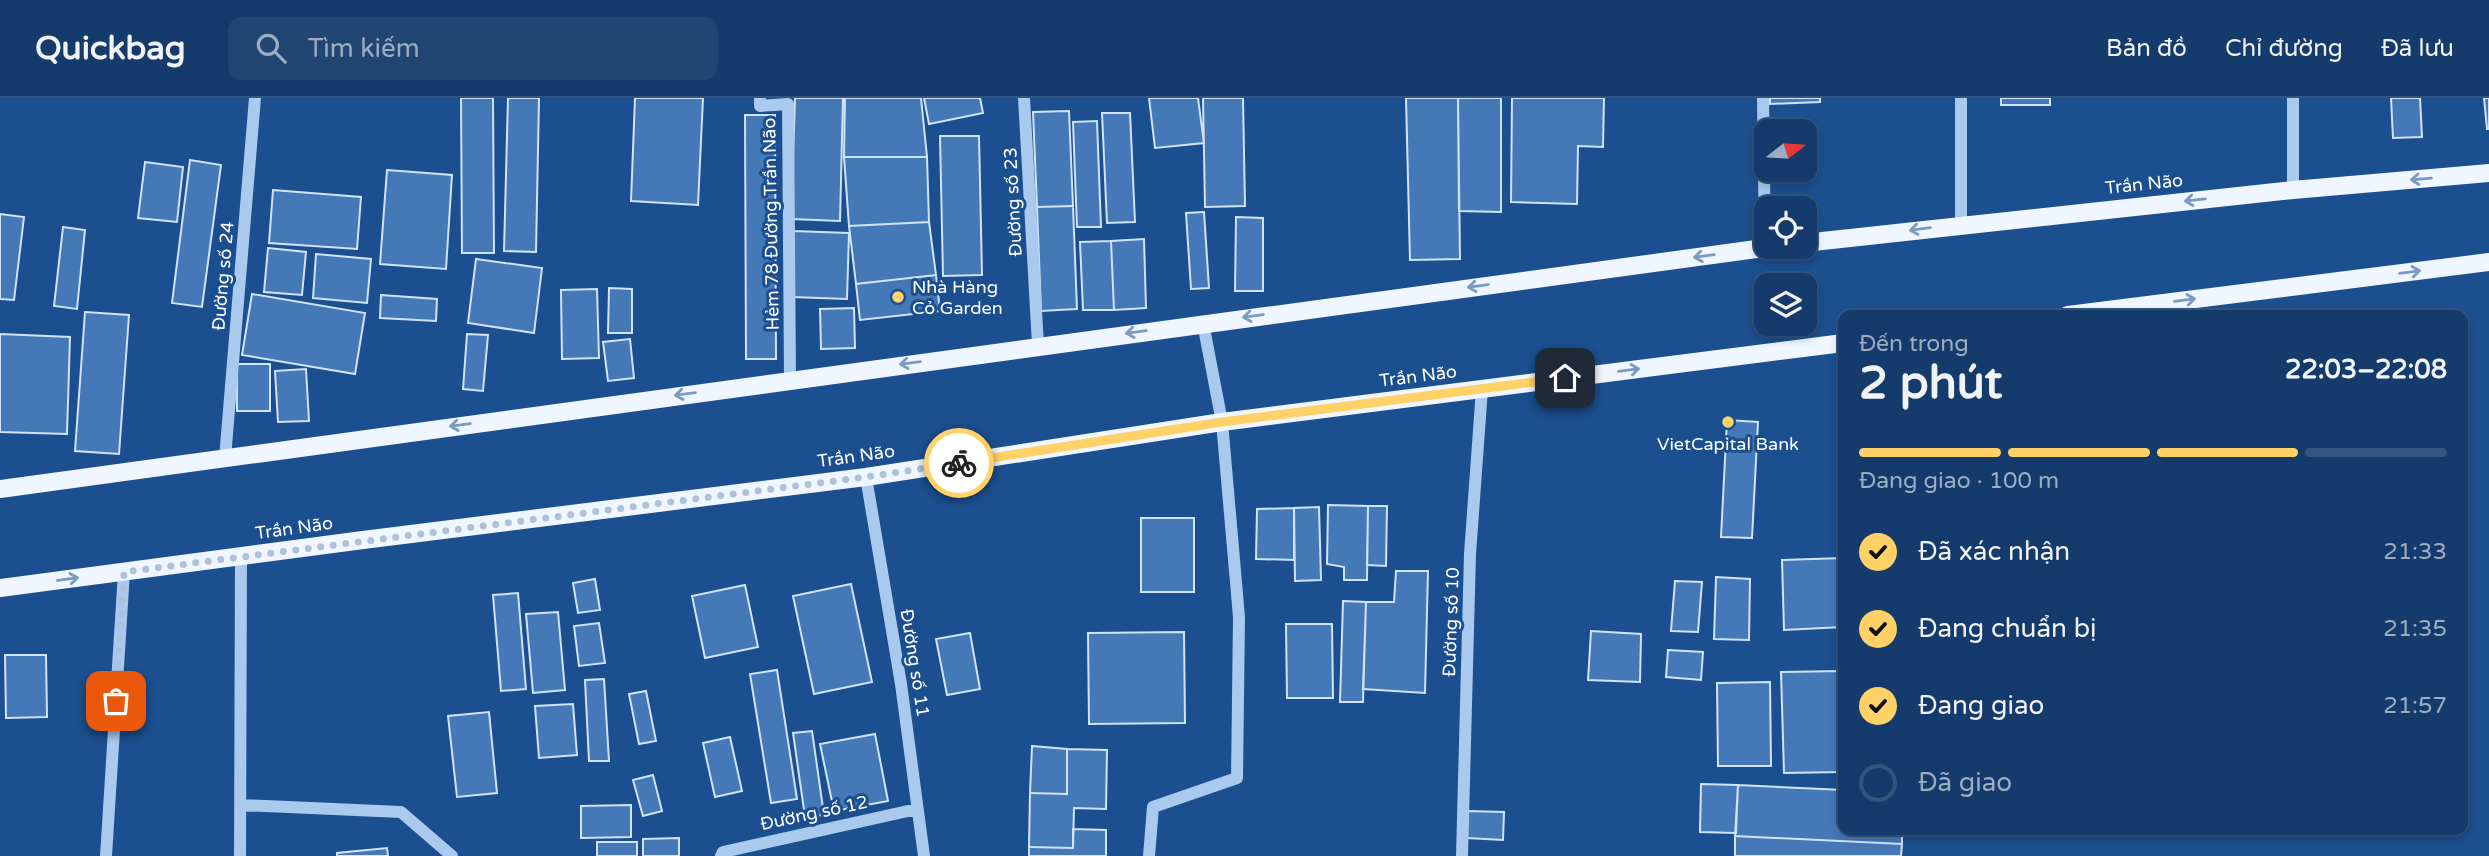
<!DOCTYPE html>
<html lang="vi">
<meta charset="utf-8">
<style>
:root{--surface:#143b6b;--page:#214673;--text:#f1f3f6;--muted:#9dadc1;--line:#33557e;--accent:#ffd166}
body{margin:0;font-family:"Varela Round",sans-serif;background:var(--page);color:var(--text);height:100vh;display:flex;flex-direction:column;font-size:26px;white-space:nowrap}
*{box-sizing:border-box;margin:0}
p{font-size:23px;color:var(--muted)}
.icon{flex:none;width:38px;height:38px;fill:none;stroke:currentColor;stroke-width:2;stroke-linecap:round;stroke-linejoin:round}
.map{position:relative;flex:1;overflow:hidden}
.panel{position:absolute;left:1838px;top:212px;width:630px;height:525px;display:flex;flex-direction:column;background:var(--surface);border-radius:14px;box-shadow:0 4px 10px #0003,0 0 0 2px var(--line)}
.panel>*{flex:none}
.needle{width:46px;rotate:73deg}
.fabs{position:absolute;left:1754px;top:21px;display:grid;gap:14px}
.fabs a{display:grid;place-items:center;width:63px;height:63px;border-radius:14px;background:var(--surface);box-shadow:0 4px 10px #0003,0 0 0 2px var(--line);font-size:35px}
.pin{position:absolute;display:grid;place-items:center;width:60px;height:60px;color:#fff;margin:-30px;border-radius:14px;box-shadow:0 4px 10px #0006}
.courier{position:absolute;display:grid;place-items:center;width:70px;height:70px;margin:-35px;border:5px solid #ffd166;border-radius:50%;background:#fff;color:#222;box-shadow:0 2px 9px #0007}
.headline em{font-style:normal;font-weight:700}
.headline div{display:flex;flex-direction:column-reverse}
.headline{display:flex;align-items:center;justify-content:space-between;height:119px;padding:0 21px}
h1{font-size:46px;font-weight:700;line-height:52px}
.bar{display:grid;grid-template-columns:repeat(4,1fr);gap:10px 7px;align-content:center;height:84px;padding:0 21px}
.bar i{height:9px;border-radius:5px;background:var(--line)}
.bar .active{background:var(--accent)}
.bar p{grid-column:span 4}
ol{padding:0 21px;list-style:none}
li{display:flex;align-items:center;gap:21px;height:77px}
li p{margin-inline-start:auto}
li .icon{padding:7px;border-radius:50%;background:var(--accent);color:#111;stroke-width:4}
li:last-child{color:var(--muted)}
li i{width:38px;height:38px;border:4px solid var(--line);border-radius:50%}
header{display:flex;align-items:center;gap:42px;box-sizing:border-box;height:98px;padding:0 35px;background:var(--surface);border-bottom:2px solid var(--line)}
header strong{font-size:33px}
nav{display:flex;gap:38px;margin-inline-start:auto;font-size:24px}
.search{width:490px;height:63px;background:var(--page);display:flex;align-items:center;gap:18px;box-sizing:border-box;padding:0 24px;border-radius:14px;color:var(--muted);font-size:26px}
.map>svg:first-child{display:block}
.building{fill:#4478b7;stroke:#cfe3fa;stroke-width:2}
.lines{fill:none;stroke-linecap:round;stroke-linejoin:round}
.minor{stroke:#a9c9ee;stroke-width:12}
.major{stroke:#f0f6ff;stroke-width:18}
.oneway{stroke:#7b9ac1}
.done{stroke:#afc1d8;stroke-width:7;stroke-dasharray:0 12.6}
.route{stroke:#ffd166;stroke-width:9}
.poi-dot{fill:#ffd166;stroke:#1b4f8f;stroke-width:2.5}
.labels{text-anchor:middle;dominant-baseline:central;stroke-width:6;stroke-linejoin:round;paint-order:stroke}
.street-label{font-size:18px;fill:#fff;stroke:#1b4f8f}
.poi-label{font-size:18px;fill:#fff;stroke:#1b4f8f;text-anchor:start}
</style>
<header>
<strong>Quickbag</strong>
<div class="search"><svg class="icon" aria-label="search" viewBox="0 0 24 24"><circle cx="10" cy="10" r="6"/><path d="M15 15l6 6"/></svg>Tìm kiếm</div>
<nav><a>Bản đồ</a><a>Chỉ đường</a><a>Đã lưu</a></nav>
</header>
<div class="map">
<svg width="2489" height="758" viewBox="0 0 2489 758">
<rect width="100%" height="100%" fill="#1b4f8f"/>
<path class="building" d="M461,0H493L494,155H462Z
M508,0H539L536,154L504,153Z
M635,0H703L698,107L631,103Z
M795,0H843L840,123L791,121Z
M845,0H921L927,59H844Z
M924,0H980L983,15L929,26Z
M1149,0H1198L1204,45L1155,50Z
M1203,0H1243L1245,108L1205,109Z
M1406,0H1458L1460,161L1410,162Z
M1458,0H1501V114L1459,113Z
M1512,0H1604L1603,49L1578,48L1577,106L1511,104Z
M1770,0H1820V4L1770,6Z
M2001,0H2050V7H2001Z
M2391,0H2420L2422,39L2393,40Z
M2484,0H2489V31H2487Z
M1069,13L1073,108L1037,109L1033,14Z
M1102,15H1130L1135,124L1107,125Z
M745,17H775L776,261H746Z
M1097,23L1101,129H1077L1073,24Z
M940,38H979L982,177L943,178Z
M844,59H927L929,124L849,128Z
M190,62L221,67L202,209L172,205Z
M145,64L183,69L177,124L138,120Z
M387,72L452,77L446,171L380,166Z
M273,92L361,99L357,151L269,145Z
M1073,108L1077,211L1041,213L1037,109Z
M1204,114L1209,190L1191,191L1186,115Z
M0,116L24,119L14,202L0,201Z
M1236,119L1263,120V193H1235Z
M929,124L936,177L856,186L849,128Z
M63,129L85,132L77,211L54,208Z
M793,133L849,135L847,201L791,199Z
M1144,141L1146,210L1114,212L1111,143Z
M1111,143L1114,212H1083L1080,144Z
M268,150L306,154L302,197L264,194Z
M316,156L371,161L367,205L313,200Z
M476,161L542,170L534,235L468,225Z
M936,177L940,213L860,222L856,186Z
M609,190L632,191V235H608Z
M597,191L599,260L562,261L561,192Z
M252,196L365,215L355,276L242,257Z
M381,197L437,201L436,223L380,220Z
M854,210L855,250L821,251L820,211Z
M85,214L129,217L119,356L75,353Z
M0,236L70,239L67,336L0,334Z
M467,236L488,237L483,293L463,291Z
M630,241L634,280L608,283L603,244Z
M237,266H270V313H237Z
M306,271L309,323L278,324L275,273Z
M1727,322L1758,324L1752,440L1721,439Z
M1328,407L1368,408L1367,482H1344V469L1327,466Z
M1368,408H1387L1386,468L1367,467Z
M1319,409L1321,482L1295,483L1294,410Z
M1294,410V462L1256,461L1257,411Z
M1141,420H1194V494H1141Z
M1843,460V529L1784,532L1782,462Z
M1396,473H1428L1425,595L1363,591L1366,504H1394Z
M1716,479L1750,481L1749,542L1714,541Z
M595,481L600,512L578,515L573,485Z
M1675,483L1702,484L1698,534L1671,533Z
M851,486L872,584L814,596L793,498Z
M745,487L758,549L705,560L692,498Z
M518,495L526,591L501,593L493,497Z
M1343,503L1366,504L1363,604H1340Z
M558,514L565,592L533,595L526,516Z
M599,525L605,565L579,568L574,528Z
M1286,526H1332L1333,600H1287Z
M1591,533L1641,536L1640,584L1588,582Z
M1184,534L1185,625L1089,626L1088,535Z
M970,535L980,591L947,597L936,541Z
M1668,552L1703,554L1701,582L1666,579Z
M5,557H46L47,619L6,620Z
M777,572L797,701L771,705L750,576Z
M1843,573V674L1784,675L1781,574Z
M604,581L609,663H589L585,582Z
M1770,584L1771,668H1718L1717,585Z
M646,593L656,643L639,646L629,596Z
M573,606L577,657L539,660L535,608Z
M489,614L497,695L457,699L448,618Z
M812,633L824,717L805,719L793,635Z
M875,636L888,703L834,713L820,646Z
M730,639L742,693L715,699L703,645Z
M1032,648L1067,651V696L1030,695Z
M1067,651L1107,652L1106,711L1074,710L1073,750L1029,749L1030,695L1067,696Z
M653,677L662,713L643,718L633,682Z
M1701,686L1738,687L1736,735L1700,734Z
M1738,687L1843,692V732H1902V746L1735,738Z
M631,707V739L581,740V708Z
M1468,713L1504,714L1503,742L1467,740Z
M1073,731L1106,732V758H1029V749L1073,750Z
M1735,738L1902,746L1901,758H1735Z
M679,740V758H643V741Z
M597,744H637V758H597Z
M387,750L388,758H337V755Z"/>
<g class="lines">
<path class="minor" d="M760,0V8L788,6L790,282
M1024,0L1038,247
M1763,0L1765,149
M2293,92V0
M1961,127V0
M225,360L255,0
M866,379L901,586L924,758
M241,707L401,714L452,758
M106,758L124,474
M240,758L241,458
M721,758L723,754L917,711
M1149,758L1153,709L1237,680L1239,519L1222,324L1203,225
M1462,758L1470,456L1482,291"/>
<path class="major" d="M1804,145L2293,92L2489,75
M2068,217L2489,164
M0,391L1771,149
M0,490L363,442L866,379L1222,324L1843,245"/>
</g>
<defs><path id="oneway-shaft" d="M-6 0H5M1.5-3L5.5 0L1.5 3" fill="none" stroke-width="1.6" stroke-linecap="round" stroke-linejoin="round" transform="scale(1.75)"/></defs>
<g class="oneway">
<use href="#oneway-shaft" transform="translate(2421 81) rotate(175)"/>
<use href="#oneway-shaft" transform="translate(2195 102) rotate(174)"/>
<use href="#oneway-shaft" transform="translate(1920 131) rotate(173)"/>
<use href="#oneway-shaft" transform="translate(1704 158) rotate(172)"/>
<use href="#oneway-shaft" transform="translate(2410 174) rotate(-7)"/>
<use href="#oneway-shaft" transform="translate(1478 188) rotate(172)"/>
<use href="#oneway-shaft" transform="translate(2185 202) rotate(-7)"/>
<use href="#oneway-shaft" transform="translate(1253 218) rotate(172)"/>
<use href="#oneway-shaft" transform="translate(1136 234) rotate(172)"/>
<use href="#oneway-shaft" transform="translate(910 265) rotate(172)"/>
<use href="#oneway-shaft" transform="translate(1629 272) rotate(-7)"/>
<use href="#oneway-shaft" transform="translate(685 296) rotate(172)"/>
<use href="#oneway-shaft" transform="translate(460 327) rotate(172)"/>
<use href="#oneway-shaft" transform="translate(68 481) rotate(-8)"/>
</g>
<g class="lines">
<path class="done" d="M116,603L124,474L866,379L959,365"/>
<path class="route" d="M959,365L1222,324L1565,280"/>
</g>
<g class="poi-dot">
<circle cx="898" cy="199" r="7"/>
<circle cx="1728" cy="324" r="7"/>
</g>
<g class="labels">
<g class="street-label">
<text transform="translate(2144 86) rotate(-6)">Trần Não</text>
<text transform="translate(1013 104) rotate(-93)">Đường số 23</text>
<text transform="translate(771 126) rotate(-91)">Hẻm 78 Đường Trần Não</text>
<text transform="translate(223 178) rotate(-85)">Đường số 24</text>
<text transform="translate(1418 278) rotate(-7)">Trần Não</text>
<text transform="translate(856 358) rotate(-8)">Trần Não</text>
<text transform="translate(294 430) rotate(-8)">Trần Não</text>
<text transform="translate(1451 524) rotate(-88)">Đường số 10</text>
<text transform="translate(915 565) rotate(81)">Đường số 11</text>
<text transform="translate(814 715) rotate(-12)">Đường số 12</text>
</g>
<g class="poi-label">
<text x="912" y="189">Nhà Hàng<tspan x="912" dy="21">Cỏ Garden</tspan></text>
<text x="1728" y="346" text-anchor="middle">VietCapital Bank</text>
</g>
</g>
</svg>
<div class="fabs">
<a><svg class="needle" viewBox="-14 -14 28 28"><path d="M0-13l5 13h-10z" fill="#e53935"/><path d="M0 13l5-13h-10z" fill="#9dadc1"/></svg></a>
<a><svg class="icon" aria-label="locate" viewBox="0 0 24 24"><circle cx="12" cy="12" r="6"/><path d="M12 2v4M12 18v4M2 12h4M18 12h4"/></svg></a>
<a><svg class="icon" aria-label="layers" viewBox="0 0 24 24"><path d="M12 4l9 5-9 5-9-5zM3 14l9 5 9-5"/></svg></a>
</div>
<div class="pin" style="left:116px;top:603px;background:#ea580c"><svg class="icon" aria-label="bag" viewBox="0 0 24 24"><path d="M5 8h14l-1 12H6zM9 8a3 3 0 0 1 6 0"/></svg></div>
<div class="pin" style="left:1565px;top:280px;background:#1f2937"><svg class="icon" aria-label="home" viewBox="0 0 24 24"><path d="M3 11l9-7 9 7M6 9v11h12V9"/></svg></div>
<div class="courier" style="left:959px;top:365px"><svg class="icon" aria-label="bike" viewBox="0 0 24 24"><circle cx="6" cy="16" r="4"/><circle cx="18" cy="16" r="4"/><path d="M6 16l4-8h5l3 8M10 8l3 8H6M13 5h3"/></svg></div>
<section class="panel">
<div class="headline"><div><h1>2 phút</h1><p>Đến trong</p></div><em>22:03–22:08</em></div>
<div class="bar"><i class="active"></i><i class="active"></i><i class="active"></i><i></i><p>Đang giao · 100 m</p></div>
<ol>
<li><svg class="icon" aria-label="check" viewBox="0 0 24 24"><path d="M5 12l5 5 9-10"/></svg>Đã xác nhận<p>21:33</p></li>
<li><svg class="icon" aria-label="check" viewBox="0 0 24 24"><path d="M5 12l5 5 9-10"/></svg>Đang chuẩn bị<p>21:35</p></li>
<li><svg class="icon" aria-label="check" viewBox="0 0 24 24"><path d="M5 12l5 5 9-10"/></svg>Đang giao<p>21:57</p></li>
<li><i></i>Đã giao</li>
</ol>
</section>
</div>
